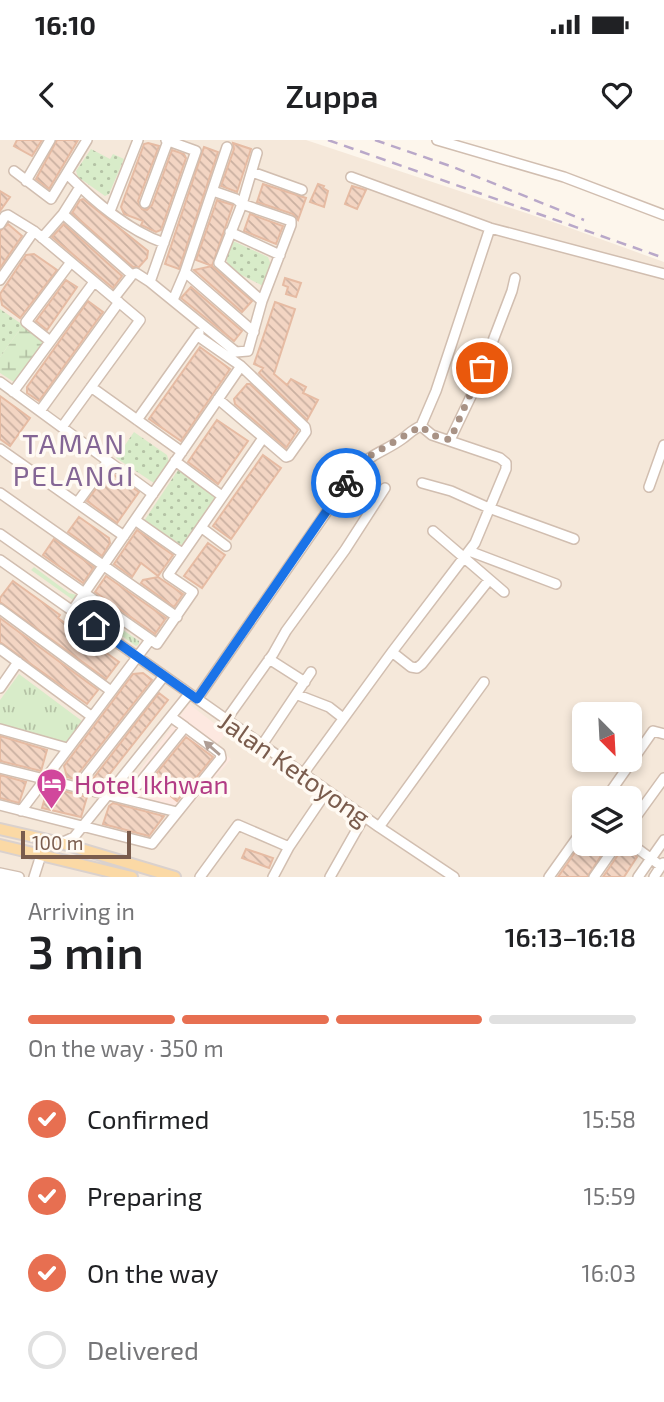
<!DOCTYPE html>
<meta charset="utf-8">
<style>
:root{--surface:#fff;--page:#f6f6f6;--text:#202124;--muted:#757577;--line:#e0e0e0;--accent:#e76f51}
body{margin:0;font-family:"Exo 2",sans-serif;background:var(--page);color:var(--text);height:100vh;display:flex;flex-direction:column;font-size:26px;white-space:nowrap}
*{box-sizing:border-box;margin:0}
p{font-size:23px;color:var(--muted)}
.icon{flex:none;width:38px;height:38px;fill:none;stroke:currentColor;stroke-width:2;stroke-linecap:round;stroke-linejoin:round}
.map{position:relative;height:737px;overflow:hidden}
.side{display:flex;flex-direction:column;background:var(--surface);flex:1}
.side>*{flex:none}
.needle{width:46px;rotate:156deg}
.controls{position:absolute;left:572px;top:562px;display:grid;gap:14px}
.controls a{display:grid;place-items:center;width:70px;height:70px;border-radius:10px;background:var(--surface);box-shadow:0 4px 10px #0003;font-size:35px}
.scale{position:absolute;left:21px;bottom:18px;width:110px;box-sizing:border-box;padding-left:7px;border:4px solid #7a5c4d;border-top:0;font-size:19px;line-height:24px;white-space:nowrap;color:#7a5c4d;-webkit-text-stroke:5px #fffaf3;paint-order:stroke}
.pin{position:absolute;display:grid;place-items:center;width:60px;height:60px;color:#fff;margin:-30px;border:4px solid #fff;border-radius:50%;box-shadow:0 2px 7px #0007}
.courier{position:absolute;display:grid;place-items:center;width:70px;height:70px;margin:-35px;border:5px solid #1a73e8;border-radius:50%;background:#fff;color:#222;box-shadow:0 2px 9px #0007}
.overview em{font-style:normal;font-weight:600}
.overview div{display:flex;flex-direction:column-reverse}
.overview{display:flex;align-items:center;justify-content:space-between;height:119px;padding:0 28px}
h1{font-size:46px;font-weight:600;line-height:52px}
.bar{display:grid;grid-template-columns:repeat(4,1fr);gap:10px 7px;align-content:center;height:84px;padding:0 28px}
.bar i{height:9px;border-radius:5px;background:var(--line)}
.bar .active{background:var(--accent)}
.bar p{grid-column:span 4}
ol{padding:0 28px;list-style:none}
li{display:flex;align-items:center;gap:21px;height:77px}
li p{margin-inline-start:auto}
li .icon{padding:7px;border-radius:50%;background:var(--accent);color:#fff;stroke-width:4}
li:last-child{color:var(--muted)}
li i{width:38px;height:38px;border:4px solid var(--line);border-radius:50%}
.status{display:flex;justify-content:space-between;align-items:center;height:49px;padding:0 35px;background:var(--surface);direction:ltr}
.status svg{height:19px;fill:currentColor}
header{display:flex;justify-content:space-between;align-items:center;height:91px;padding:0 28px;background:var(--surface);font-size:32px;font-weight:600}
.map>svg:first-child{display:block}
.residential{fill:#f5e8da;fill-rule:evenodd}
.commercial{fill:#fde8e0}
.grass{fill:url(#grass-tufts)}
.wetland{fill:url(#wetland-marsh)}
.park{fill:url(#park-dots)}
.building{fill:url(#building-back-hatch);stroke:#e6bba3;stroke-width:2}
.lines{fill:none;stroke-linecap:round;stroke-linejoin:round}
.minor-casing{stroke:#d1beb0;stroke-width:12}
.major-casing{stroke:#dad1cd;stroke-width:14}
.minor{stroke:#fff;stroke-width:9}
.major{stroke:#fbd9a5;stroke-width:10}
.rail{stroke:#b9a8c9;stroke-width:2.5;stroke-dasharray:10 7;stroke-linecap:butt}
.oneway{fill:#af9d94}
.done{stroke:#a89285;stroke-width:7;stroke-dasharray:0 12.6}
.route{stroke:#1a73e8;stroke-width:9}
.labels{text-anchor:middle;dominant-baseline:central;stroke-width:7;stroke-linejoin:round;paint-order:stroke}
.street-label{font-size:26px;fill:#7a5c4d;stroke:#fffaf3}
.hotel-label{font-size:26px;fill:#b23c85;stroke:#fffaf3;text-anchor:start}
.neighbourhood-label{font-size:28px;letter-spacing:2px;fill:#846695;stroke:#fffaf3}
</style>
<div class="status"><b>16:10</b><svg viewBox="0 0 49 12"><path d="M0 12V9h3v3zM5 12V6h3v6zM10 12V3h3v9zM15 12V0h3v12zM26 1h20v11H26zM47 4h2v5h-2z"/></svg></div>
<header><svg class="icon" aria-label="back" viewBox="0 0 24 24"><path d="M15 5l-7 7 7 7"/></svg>Zuppa<svg class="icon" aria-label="heart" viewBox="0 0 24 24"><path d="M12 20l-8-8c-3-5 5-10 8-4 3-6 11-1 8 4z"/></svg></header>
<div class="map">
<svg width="664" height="737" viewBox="0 0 664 737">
<defs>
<pattern id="grass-tufts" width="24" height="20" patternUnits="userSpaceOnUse" patternTransform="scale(1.75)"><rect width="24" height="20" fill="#d8ecc9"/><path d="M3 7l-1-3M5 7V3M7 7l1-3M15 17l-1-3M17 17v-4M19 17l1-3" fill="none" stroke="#b4c2a5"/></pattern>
<pattern id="wetland-marsh" width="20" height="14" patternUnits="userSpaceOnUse" patternTransform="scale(1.75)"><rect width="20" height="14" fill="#d8ecc9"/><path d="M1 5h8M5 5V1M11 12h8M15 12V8" fill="none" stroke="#b4c2a5"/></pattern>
<pattern id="park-dots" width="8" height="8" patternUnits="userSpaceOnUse" patternTransform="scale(1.75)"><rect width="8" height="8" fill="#d8ecc9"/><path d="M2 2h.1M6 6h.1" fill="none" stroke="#b4c2a5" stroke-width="1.8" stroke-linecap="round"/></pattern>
<pattern id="building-back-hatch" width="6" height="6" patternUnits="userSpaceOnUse" patternTransform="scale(1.75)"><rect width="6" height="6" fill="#f3d5c3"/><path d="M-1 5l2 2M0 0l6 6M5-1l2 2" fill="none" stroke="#cab0a1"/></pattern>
</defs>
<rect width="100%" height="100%" fill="#fdf6ec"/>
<path class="residential" d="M0,0H306L559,84L664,122V737H0ZM584,574H630V620H584ZM584,658H630V704H584Z"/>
<path class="commercial" d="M189,564L227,593L217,604L218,608L231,619L188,669L123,653Z"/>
<path class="grass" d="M34,427L69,453L77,455L73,460L31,430Z
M85,464L139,501V504L136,506L84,469Z
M19,534L82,581L64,605L0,586V560Z"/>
<path class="wetland" d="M23,185L46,201L17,244L0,233V217Z"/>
<path class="park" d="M91,9L110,19L113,14L124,19L109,54L105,56L78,37L76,31Z
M233,101L268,117L272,128L263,146L230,129L225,116Z
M0,169L23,185L0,217Z
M134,292L167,315L169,322L154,343L116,318Z
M178,330L217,356L183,406L144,381Z"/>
<path class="building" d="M17,0H42L32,16L14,6Z
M57,0H78L49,49L36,39Z
M148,3L159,6L138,61L142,69L147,70L152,65L172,10L184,14L186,18L161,90L156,92L141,85L143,81L124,74L121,67L144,4Z
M233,3L251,9L237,52L221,46L234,9Z
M204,7L218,12L179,129L165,124Z
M263,44L306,58L298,80L293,74L257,62Z
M318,44L324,46L323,48L328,51L324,67L310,62Z
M352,46L366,50L357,69L345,64Z
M0,51L10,57L0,71Z
M83,59L148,111L147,118L139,127H133L72,73L80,60Z
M217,60L233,65L212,126L196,120Z
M250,74L283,86L276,104L244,91Z
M8,84L22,96L0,128V91Z
M64,84L122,136L113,148L52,97Z
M34,114L57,130L20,178L2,165L0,154L26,115Z
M212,126L252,161L242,172L194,130Z
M285,138L301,143L296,157L286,154L288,147L283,145Z
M66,140L77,147L47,190L36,181Z
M191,147L242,191L234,201L181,158Z
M88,161L103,172L39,261L27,253V247Z
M275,162L295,169L274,234L287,245L291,239L306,247L303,253L318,260L307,280L259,233L263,228L254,224Z
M200,207L230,229L181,301L149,279Z
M247,244H250L298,290L286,308L235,264L234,259Z
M0,256L30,278L10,306L0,299Z
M217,280L248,301L218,344L188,322Z
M263,315L281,328L231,399L213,386Z
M109,331L139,352L117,383L87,361Z
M79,377L109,398L110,403L102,416L68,392Z
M137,390L173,415L158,436L141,423L132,437L114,424Z
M54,399L94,427L83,443L43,415Z
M208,403L225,415L202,448L184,436Z
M106,436L166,478L155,494L95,452Z
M158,437L183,454L174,467L141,443L143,440Z
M13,441L60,475L58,478L119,522L106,539L0,462V458Z
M0,478L98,550L87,564L0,502Z
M143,533L152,540L74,639L67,637L64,626L133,534Z
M159,553L168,560L100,646L92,640Z
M0,596L47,610L41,631L0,621Z
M186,597L213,617L177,661L151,640Z
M0,635L26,642L19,663L0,658Z
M48,647L87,657L81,677L42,668Z
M113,663L164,676L149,696L103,684L109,666Z
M584,699V704H609L587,737H558Z
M624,706L637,717L624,737H603Z
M246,709L273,718L269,728L242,718Z"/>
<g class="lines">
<defs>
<path id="minor" d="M437,0L564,37L664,75
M257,13L242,64L219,123L262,161
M14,31L51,59L87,0
M252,32L302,50
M67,34C94,61 127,90 164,103
M351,37L490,88L664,134
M26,41L50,0
M145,63L168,1
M110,71L138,0
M63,74L132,135
M0,84L5,76L8,75L34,91L140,180L62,287
M230,92L280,115
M42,98L63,74L80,47
M185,132L254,192
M0,140L34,91
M150,142L196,11L166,0
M114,158L132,135L136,133L150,142L236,212L248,211L262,161L291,85V81L242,64L236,59L213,51
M173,160L185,132L227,7
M198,196L241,226L305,287L306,292L289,316L286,317L218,259
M50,201L26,182L71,122
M0,242L153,354
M91,247L182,312
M13,252L94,142
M40,271L119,162
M137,280L199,193
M450,300L474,250L512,151L515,138
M0,309L124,396
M175,321L222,356
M422,343L451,351L489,368L574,399
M649,347L664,305
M0,353L177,477
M77,363L108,321
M135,380L182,413
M202,388L226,406
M433,391L504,452
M0,394L157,504L193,452L168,435L263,298
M469,411L556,444
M0,420L379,687L454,737
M0,469L111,551
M72,471L241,226
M0,509L91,576
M392,512L411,527L417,528L422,524L489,440
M269,519L305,542
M0,548L18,522
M298,555L329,567L343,578
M197,559L355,331C371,313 384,312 402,299C409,294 413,289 421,286L436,251L490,88
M226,580L273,514L286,491L345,410L385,348
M0,589L67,608
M262,605L311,532
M0,628L177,672
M303,634L392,512L475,403L506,329V323L500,318L432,295L421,286
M119,641L133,646L138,645L185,587L171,577
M77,647L164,536
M606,658L653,591L664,594
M0,665L152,704L221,618L220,613L185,587
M21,671L150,500
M630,685L664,638
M379,687L484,542
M61,703L74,697L189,554
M630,703L661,726
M0,733L19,737
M34,737L41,715
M200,737L238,685L289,707
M273,737L289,707L327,651
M330,737L364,677
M549,737L584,688
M594,737L617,704
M638,737L664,700
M654,737L663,723"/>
<path id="major" d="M0,689L61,703L175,737
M0,705L132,737"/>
</defs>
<use href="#minor" class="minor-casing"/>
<use href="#major" class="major-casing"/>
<use href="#minor" class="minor"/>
<use href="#major" class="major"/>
<path class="rail" d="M328,0L664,118
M375,0L453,27L584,80"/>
</g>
<defs><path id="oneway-solid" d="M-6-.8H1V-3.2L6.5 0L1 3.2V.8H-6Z" transform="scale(1.75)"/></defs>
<use class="oneway" href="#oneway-solid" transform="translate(212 608) rotate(-139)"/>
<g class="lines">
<path class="done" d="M346,343L368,317L421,286L432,295L450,300L482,228"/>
<path class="route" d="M94,486L197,559L346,343"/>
</g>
<defs>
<symbol id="hotel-pin" viewBox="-11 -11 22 30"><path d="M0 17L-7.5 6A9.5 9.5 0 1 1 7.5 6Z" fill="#d1479c" stroke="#fffaf3"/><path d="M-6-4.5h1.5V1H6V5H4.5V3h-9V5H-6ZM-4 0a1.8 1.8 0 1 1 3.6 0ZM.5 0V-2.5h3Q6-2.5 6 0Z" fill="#fff"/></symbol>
</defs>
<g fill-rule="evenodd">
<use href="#hotel-pin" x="34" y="626" width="35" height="47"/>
</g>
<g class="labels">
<g class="street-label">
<text transform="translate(295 628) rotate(35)">Jalan Ketoyong</text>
</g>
<g class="hotel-label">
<text x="74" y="643">Hotel Ikhwan</text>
</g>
<g class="neighbourhood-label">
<text x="74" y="303">TAMAN<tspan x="74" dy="32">PELANGI</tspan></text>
</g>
</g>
</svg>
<div class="controls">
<a><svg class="needle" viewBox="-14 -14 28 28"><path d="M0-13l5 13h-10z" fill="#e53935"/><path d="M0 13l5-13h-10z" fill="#757577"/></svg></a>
<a><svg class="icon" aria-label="layers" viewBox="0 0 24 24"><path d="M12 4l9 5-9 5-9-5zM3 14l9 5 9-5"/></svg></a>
</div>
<div class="scale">100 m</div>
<div class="pin" style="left:482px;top:228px;background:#ea580c"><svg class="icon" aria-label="bag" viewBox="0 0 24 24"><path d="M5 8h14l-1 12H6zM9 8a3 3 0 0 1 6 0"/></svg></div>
<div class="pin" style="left:94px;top:486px;background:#1f2937"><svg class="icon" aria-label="home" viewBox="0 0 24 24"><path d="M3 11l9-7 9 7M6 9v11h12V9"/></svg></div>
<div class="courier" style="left:346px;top:343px"><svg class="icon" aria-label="bike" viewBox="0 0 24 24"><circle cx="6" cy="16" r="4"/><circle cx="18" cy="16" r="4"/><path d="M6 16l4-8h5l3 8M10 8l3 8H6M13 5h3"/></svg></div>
</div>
<section class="side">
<div class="overview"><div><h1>3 min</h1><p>Arriving in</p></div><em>16:13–16:18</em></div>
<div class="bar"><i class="active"></i><i class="active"></i><i class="active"></i><i></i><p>On the way · 350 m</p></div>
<ol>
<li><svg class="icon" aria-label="check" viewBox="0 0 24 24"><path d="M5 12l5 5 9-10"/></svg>Confirmed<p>15:58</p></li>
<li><svg class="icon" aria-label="check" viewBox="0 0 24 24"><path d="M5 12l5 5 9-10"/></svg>Preparing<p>15:59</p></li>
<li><svg class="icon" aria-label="check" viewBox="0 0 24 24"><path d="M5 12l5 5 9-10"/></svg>On the way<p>16:03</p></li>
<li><i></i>Delivered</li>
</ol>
</section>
